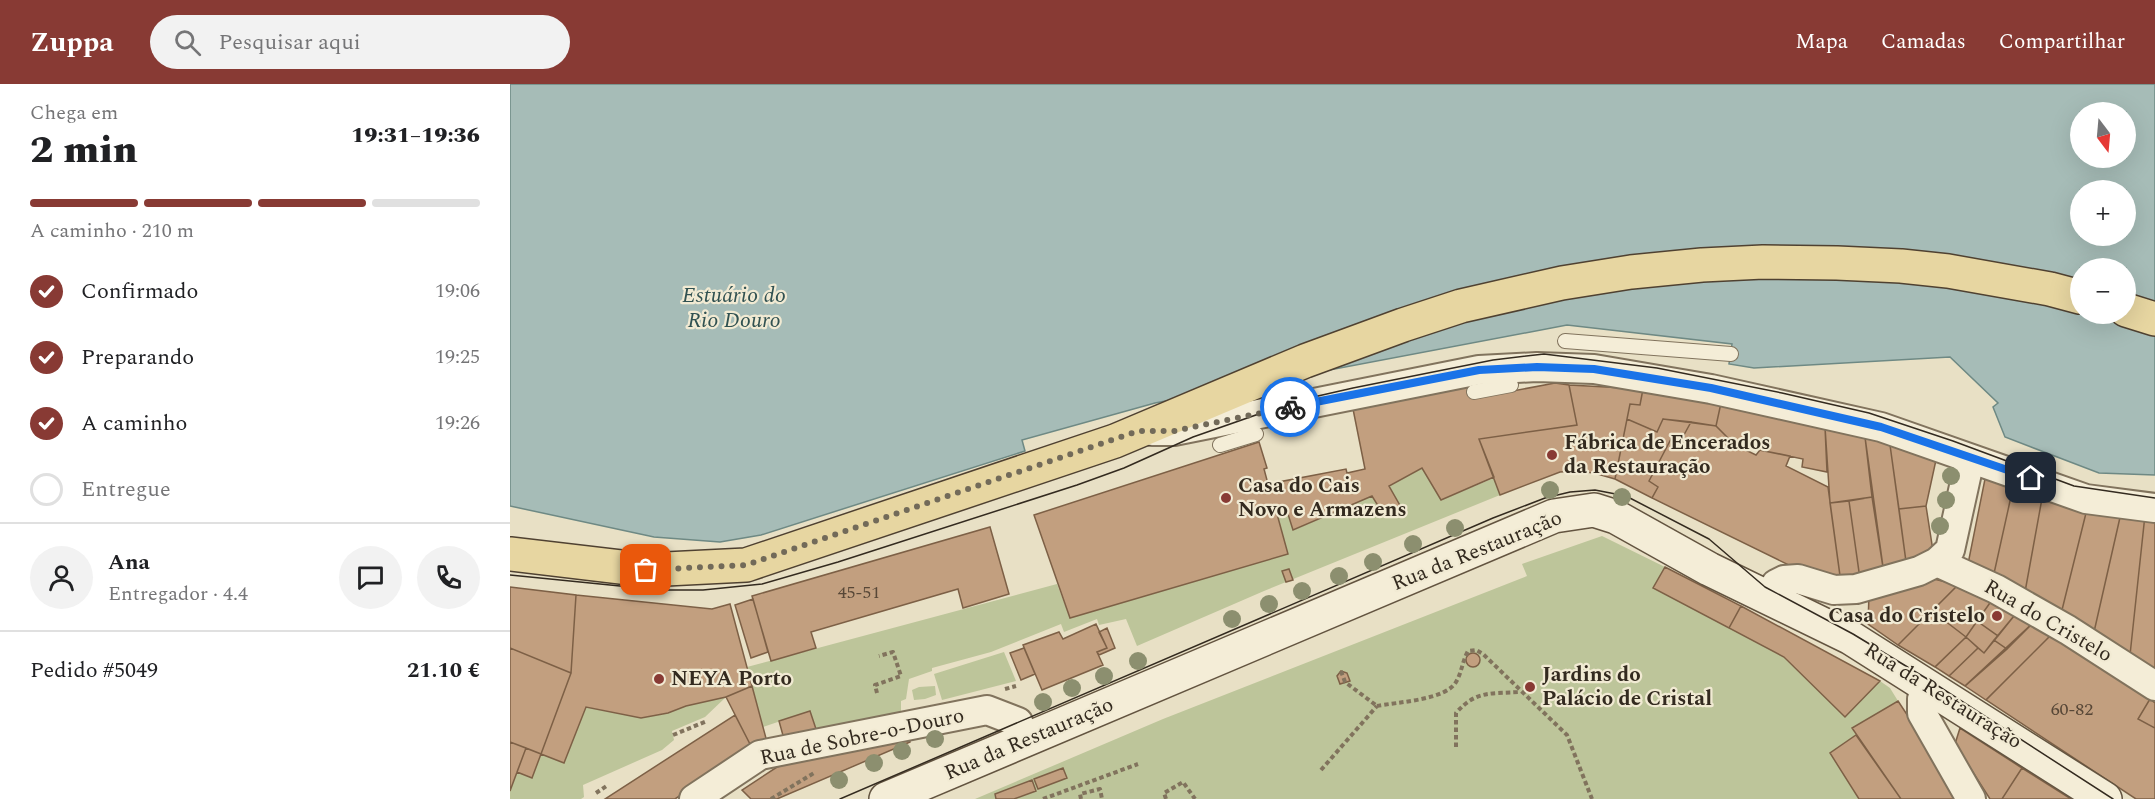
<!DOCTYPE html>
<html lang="pt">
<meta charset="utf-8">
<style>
:root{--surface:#fff;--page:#f2f2f2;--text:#202124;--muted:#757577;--line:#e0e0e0;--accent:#883a34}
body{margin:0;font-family:Spectral,serif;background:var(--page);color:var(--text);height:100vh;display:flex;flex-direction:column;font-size:22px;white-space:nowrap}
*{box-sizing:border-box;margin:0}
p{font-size:20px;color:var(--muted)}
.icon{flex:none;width:33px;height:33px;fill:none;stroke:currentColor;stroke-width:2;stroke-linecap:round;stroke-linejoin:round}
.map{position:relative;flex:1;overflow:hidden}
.sheet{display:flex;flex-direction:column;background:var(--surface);width:510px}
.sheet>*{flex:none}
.needle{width:39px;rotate:164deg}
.fabs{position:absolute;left:1560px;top:18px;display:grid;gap:12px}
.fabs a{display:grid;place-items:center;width:66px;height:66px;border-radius:50%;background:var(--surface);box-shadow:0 6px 24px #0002;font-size:30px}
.pin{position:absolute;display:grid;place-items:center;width:51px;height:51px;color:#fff;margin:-26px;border-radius:12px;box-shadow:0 3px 9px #0006}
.courier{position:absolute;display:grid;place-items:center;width:60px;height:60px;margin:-30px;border:4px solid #1a73e8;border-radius:50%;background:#fff;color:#222;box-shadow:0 2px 8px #0007}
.head em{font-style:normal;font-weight:800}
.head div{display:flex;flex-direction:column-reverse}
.head{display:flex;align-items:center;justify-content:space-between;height:102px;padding:0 30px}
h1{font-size:39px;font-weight:800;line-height:45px}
.bar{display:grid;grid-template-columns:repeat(4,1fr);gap:9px 6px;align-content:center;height:72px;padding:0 30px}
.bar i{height:8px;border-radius:4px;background:var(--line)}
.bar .current{background:var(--accent)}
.bar p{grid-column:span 4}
.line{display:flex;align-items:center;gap:15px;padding:0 30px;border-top:2px solid var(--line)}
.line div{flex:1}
.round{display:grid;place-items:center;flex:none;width:63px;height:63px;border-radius:32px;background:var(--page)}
ol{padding:0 30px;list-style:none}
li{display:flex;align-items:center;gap:18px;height:66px}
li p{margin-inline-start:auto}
li .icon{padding:6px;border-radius:50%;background:var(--accent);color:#fff;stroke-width:4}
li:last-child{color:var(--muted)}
li i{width:33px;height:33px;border:3px solid var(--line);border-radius:50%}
header{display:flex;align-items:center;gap:36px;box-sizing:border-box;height:84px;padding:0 30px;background:var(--accent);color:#fff}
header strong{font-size:28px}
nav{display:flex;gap:33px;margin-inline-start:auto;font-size:21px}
.search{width:420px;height:54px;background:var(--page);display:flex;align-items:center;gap:15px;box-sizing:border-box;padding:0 21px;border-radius:33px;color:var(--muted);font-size:22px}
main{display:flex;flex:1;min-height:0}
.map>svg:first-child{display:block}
.green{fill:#bdc59a}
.water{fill:#a6bcb7;stroke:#6e8984;stroke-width:1.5;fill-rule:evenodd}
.building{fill:#c29f7f;stroke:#7d6046;stroke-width:1.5}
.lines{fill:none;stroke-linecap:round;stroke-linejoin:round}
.service-casing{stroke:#81735d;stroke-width:16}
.minor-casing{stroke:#81735d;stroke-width:32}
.secondary-casing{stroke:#635440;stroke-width:36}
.primary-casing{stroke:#4f4131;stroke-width:36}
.path{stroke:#81735d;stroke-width:4;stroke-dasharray:4.5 3;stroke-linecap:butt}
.service{stroke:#f4edd7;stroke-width:14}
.minor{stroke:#f4edd7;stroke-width:28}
.secondary{stroke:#f4edd7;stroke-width:33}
.primary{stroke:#e7d6a1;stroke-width:33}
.tram{stroke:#332a1f;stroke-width:1.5}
.tree{fill:#8c8f6f}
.done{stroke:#726a59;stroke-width:6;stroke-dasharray:0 10.8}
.route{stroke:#1a73e8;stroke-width:8}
.poi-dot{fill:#883a34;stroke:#f1ead3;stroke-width:2}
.labels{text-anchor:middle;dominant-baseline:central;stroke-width:4.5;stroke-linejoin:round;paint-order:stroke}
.number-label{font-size:18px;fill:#574737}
.poi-label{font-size:21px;font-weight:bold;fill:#332a1f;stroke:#f1ead3;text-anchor:start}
.street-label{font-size:21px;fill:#332a1f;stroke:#f1ead3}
.water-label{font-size:22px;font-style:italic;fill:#305151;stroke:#f1ead3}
</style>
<header>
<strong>Zuppa</strong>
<div class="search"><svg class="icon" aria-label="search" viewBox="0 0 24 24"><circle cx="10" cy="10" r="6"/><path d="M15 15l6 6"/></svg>Pesquisar aqui</div>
<nav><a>Mapa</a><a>Camadas</a><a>Compartilhar</a></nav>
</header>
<main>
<section class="sheet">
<div class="head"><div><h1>2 min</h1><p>Chega em</p></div><em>19:31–19:36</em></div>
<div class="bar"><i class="current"></i><i class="current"></i><i class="current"></i><i></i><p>A caminho · 210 m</p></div>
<ol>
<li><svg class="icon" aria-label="check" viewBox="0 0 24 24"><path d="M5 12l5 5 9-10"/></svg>Confirmado<p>19:06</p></li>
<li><svg class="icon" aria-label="check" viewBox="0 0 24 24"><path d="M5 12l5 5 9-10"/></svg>Preparando<p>19:25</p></li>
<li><svg class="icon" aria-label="check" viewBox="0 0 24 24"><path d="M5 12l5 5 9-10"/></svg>A caminho<p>19:26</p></li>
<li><i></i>Entregue</li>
</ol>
<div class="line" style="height:108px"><a class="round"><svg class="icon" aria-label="person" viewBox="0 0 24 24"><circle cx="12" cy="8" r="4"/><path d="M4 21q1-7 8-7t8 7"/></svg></a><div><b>Ana</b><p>Entregador · 4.4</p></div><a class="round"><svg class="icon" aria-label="chat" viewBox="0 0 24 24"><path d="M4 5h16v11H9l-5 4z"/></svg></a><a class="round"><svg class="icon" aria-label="phone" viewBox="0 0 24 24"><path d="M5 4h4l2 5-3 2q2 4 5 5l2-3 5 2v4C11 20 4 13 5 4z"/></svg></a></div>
<div class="line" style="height:78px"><div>Pedido #5049</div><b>21.10 €</b></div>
</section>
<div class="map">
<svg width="1645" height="715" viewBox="0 0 1645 715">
<rect width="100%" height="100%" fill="#e8e0c5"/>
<path class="green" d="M912,384L931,416L984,394L990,411L754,507L627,562L616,535L589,541L587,535L554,548L551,540L481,568L422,584V587L399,595L396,615L391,617V634L307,649L300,627L253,643L237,583L547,500L560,534L777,470L767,430L777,427L784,446L862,412L876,433L892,425L879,402Z
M1092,452L1155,483L1144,504L1274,573L1335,632L1370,597L1380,604L1388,617L1342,644L1346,651L1320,669L1349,715H465L653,635L1017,492L1012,480Z
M494,568L506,597L432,616L424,590Z
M425,602L426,611L415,615L404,616L402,606L409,603Z
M216,613L195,633L162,647L164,656L152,666L73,701L74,713L71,715H0V707L7,688L22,694L31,670L76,623L131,634L158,629L176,622Z"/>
<path class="water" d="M0,0H1645V391L1589,389L1495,353L1483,323L1488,319L1440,273L1244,284L1219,280L1222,260L1057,241L645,319L512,356L515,367L251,451L210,458L144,453L0,422ZM1570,28H1616V74H1570ZM1570,106H1616V152H1570ZM1570,184H1616V230H1570Z"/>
<path class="building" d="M962,296L966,314L1045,299L1059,301L1067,341L969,355L984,393L931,416L912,384L879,402L892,425L875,433L862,412L783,446L777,427L767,430L778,470L560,534L524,431L749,358L757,384L754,385L758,400L836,385L837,389L855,385L842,320Z
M1059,301L1133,305L1130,321L1120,320L1105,395L1084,389L1066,387L1050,388L990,411L969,355L1067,341Z
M1133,305L1211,319L1206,342L1153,335L1147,348L1117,335L1120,320L1130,321Z
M1211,319L1315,343L1317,388L1292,383L1293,375L1225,361L1206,342Z
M1117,335L1147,348L1153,335L1181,338L1169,360L1161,355L1139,397L1148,403L1142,414L1105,395Z
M1181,338L1206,342L1225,361L1246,371L1250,366L1280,372L1276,382L1318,403L1331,499L1289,486L1142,414L1148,403L1139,397L1161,355L1169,360Z
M1315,343L1355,353L1362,413L1320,419Z
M1355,353L1380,361L1397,485L1374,490Z
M1380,361L1426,376L1416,422L1389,425Z
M1476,390L1504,399L1483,494L1457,485Z
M1504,399L1533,409L1515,508L1483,494Z
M1533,409L1577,425L1551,530L1515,508Z
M1362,413L1374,490L1350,495L1339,417Z
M1339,417L1350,495L1331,499L1320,419Z
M1416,422L1423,467L1397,485L1389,425Z
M1577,425L1611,429L1584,548L1551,530Z
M1611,429L1635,431L1620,571L1584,548Z
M1635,431L1645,432V586L1620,571Z
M480,443L499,510L453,524L448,505L301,548L306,564L261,577L242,512Z
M1155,483L1231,522L1219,544L1143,504Z
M779,485L783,496L776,498L772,487Z
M1420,494L1448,501L1388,561L1358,540L1359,510Z
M1448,501L1482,516L1456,553L1422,527Z
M0,503L66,511L61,589L0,564Z
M66,511L202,525L220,520L242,602L216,613L176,622L158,629L131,634L76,623L54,679L31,670L61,589Z
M243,515L258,568L241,574L225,521Z
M1482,516L1508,527L1488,552L1467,537Z
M1231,522L1370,597L1335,633L1274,573L1219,544Z
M1422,527L1456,553L1425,583L1388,561Z
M1508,527L1524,538L1497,565L1484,556Z
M1467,537L1488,552L1474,569L1456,553Z
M1524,538L1543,549L1476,616L1455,602Z
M586,540L597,564L587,568L593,581L532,606L513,561L549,548L553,555Z
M597,544L605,564L589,571L587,568L597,564L589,548Z
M1543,549L1640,615L1628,635L1645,644V715H1626L1476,616Z
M1456,553L1468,564L1439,592L1425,583Z
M1484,556L1497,565L1455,602L1439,592L1468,564L1474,569Z
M0,564L61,589L31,670L0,658Z
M514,564L525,590L511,596L500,569Z
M956 576a7 7 0 1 1 14 0a7 7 0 1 1-14 0Z
M831,587L837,589L840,597L830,600L827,592Z
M242,602L257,658L242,664L216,613Z
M1640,615L1645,619V644L1628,635Z
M1388,617L1453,715H1391L1342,644Z
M300,627L306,645L274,655L269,637Z
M225,631L242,664L165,715H95Z
M1450,644L1512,684L1492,715H1480L1445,660Z
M399,651L400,658L267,715H241L232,706L267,683L293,675Z
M1346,651L1391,715H1349L1320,669Z
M0,658L16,664L0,707Z
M16,664L31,670L22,694L7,688Z
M553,684L557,694L528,705L524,695Z
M1512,684L1561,715H1492Z
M522,696L526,707L504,715H486L485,710Z"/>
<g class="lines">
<defs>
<path id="service" d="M1055,257L1221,270
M964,308L1001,301
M710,361L746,350"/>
<path id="minor" d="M642,347H664L969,286L1027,283L1084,285L1201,305L1371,343L1576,415L1645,424
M1427,478L1486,505L1558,546L1645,602
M1257,514L1266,500L1274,496L1288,495L1324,506L1346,505L1409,487L1427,478L1440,466L1460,375
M1417,601L1412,615V629L1461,715
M184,715L250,671L477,626L508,638L516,656"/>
<path id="secondary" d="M376,715L1044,432L1084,426L1106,433L1199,485L1341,554L1595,715"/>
<path id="primary" d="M1616,226L1645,235
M0,470L136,486L236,481L605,357L795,277L893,241L951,222L1052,199L1121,188L1192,181L1253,178L1327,179L1391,182L1438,187L1540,205L1570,213"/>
</defs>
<use href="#service" class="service-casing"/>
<use href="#minor" class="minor-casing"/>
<use href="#secondary" class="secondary-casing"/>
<use href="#primary" class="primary-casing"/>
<path class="path" d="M831,587L835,598L867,622
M495,605L506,602
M367,609L365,601L391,592L383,568L369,572
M867,622C887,618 936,616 946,598C952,588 952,578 958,567L966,566L973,570L1057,651L1082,715
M163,651L197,637
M946,663V629C966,606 981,610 1009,608
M811,686L867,622
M86,709L98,701
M261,715L304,689
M533,715L628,680
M571,715L570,710L590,705L592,715
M656,715L654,709L673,698L685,715"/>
<use href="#service" class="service"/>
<use href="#minor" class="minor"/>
<use href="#secondary" class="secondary"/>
<use href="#primary" class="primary"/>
<path class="tram" d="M0,491L150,506H193L252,500L328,478L567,401L614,384L683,353L786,317L843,304L983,276L1034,270L1147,284L1272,309L1359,329L1443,357L1564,402L1645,414
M330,715L983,434L1035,414L1060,408L1085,406L1116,412L1199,455L1255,503L1343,550L1419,596L1603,715"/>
</g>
<g class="tree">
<circle cx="1441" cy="392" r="9"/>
<circle cx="1040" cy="406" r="9"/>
<circle cx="1112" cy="413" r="9"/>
<circle cx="1436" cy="416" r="9"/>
<circle cx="1430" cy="442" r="9"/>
<circle cx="945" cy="444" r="9"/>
<circle cx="903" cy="460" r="9"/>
<circle cx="863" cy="478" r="9"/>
<circle cx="829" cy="492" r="9"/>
<circle cx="792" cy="507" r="9"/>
<circle cx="759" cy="520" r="9"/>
<circle cx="722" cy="535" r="9"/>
<circle cx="628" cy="577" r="9"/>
<circle cx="594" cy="592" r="9"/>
<circle cx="562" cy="604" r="9"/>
<circle cx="533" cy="618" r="9"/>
<circle cx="425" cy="655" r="9"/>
<circle cx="392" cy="667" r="9"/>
<circle cx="364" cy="679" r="9"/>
<circle cx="329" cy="696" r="9"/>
</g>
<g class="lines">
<path class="done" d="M136,486L236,481L628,347H664L780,323"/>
<path class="route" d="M780,323L969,286L1027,283L1084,285L1201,304L1371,343L1521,394"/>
</g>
<g class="poi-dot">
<circle cx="1042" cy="371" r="6"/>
<circle cx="716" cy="414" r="6"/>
<circle cx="1487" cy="532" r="6"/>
<circle cx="149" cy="595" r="6"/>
<circle cx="1020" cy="603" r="6"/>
</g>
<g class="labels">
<g class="number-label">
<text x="349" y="508">45-51</text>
<text x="1562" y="625">60-82</text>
</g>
<g class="poi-label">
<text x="1054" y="359">Fábrica de Encerados<tspan x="1054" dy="24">da Restauração</tspan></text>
<text x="728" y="402">Casa do Cais<tspan x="728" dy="24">Novo e Armazens</tspan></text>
<text x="1475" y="532" text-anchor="end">Casa do Cristelo</text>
<text x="1032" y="591">Jardins do<tspan x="1032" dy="24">Palácio de Cristal</tspan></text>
<text x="161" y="595">NEYA Porto</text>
</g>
<g class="street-label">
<text transform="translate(967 467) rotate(-22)">Rua da Restauração</text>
<text transform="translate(1538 537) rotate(30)">Rua do Cristelo</text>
<text transform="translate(1433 612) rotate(32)">Rua da Restauração</text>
<text transform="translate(352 653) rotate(-12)">Rua de Sobre-o-Douro</text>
<text transform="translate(519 655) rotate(-23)">Rua da Restauração</text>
</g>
<g class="water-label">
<text x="224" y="211">Estuário do<tspan x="224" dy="25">Rio Douro</tspan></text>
</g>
</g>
</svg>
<div class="fabs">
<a><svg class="needle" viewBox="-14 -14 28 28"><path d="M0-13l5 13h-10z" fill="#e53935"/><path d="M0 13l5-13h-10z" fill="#757577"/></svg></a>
<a>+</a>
<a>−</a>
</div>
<div class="pin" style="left:136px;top:486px;background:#ea580c"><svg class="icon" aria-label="bag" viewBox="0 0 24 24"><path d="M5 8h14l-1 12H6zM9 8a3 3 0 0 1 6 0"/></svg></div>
<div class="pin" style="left:1521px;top:394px;background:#1f2937"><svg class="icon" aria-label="home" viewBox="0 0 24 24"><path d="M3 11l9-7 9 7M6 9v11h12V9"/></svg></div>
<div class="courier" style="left:780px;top:323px"><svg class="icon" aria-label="bike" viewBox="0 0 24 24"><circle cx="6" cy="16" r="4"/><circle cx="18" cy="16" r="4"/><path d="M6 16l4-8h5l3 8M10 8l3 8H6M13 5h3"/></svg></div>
</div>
</main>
